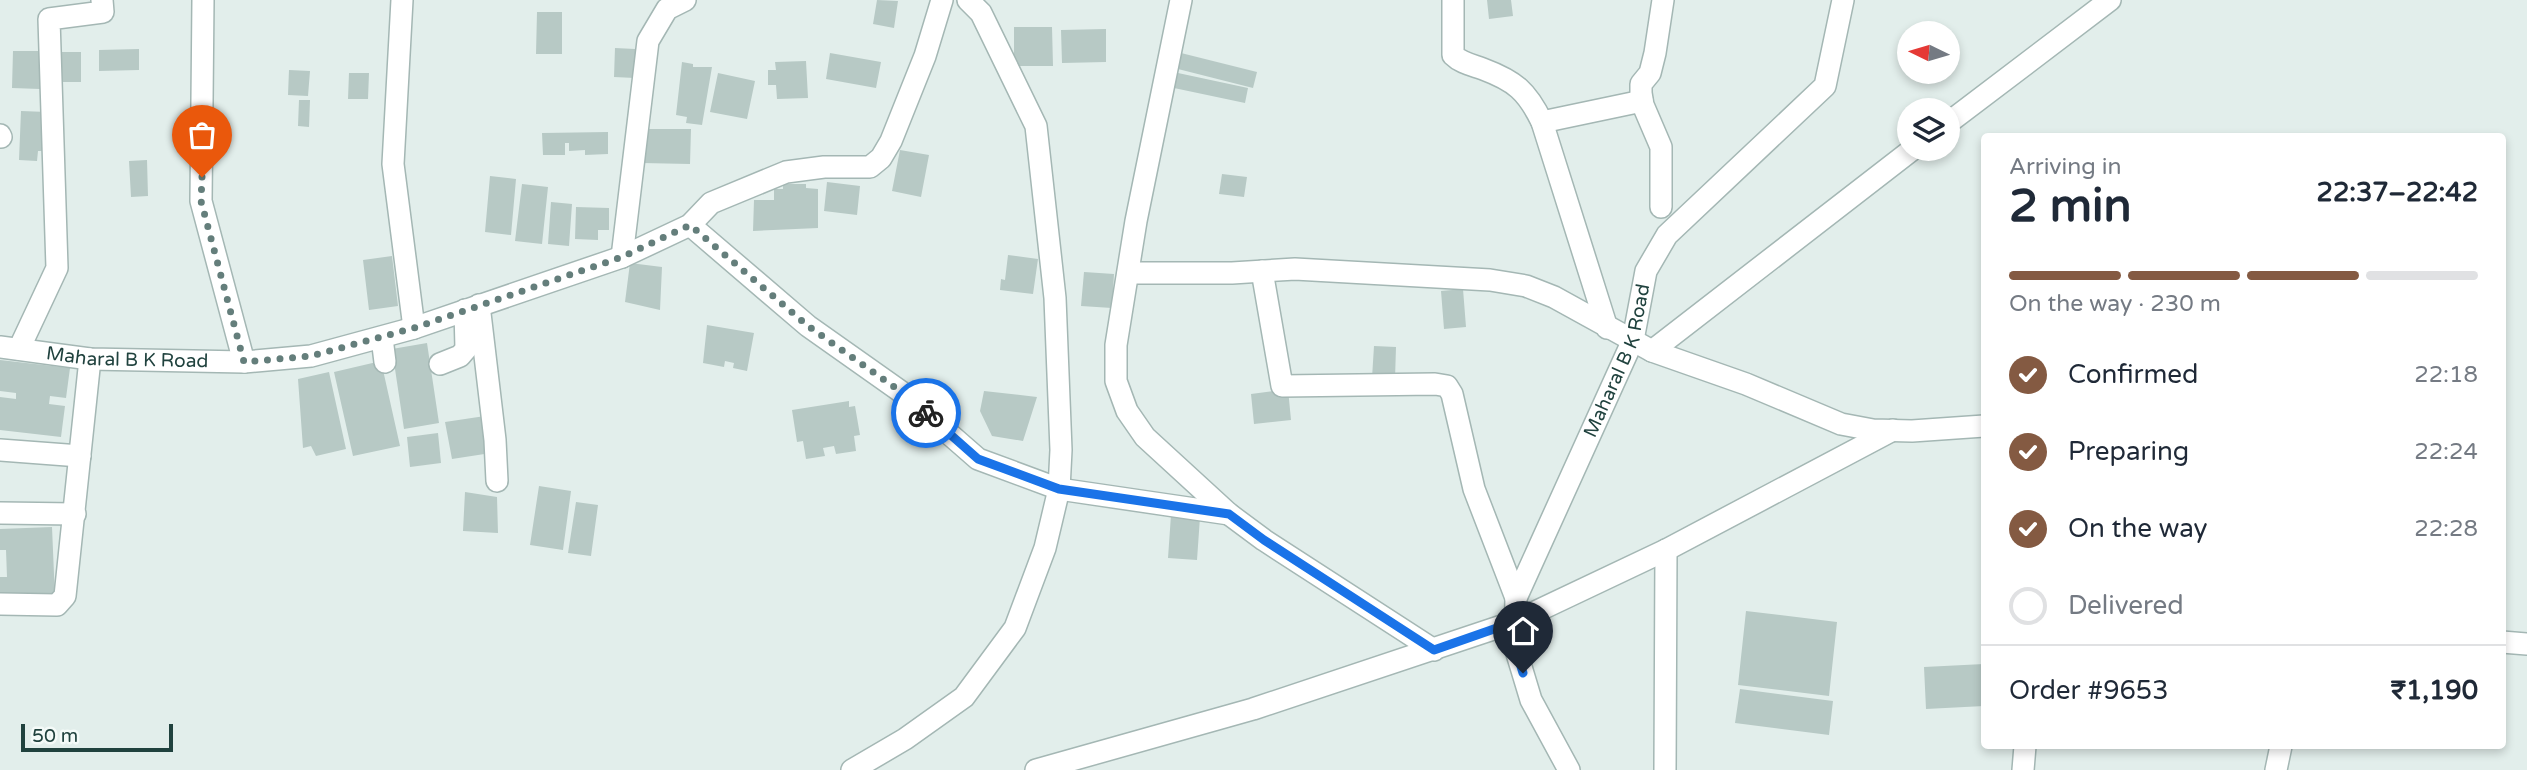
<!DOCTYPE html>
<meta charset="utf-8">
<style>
:root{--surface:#fff;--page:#f2f2f3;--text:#1f2937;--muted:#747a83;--line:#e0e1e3;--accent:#845a42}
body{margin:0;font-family:"Varela Round",sans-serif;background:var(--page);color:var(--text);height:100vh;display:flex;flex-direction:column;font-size:26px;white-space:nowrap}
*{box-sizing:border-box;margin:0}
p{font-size:23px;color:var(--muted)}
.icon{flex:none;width:38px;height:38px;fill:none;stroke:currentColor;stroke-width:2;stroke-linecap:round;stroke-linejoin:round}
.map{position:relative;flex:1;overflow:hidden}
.side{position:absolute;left:1981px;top:133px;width:525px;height:616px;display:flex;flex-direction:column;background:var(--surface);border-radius:7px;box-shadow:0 4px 10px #0003}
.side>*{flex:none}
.needle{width:46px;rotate:275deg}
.fabs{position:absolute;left:1897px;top:21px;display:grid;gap:14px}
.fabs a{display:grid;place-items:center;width:63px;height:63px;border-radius:50%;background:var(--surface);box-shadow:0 4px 10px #0003;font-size:35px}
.scale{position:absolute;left:21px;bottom:18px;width:152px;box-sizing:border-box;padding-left:7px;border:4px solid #20423e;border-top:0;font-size:19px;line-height:24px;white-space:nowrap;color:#20423e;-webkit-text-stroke:5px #f4faf8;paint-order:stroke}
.pin{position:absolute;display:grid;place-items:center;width:60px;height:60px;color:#fff;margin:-72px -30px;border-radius:50% 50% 50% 0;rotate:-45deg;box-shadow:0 0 7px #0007}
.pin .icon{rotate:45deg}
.courier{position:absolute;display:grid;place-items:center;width:70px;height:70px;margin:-35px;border:5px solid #1a73e8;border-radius:50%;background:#fff;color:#222;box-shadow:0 2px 9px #0007}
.summary em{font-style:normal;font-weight:700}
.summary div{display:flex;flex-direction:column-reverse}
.summary{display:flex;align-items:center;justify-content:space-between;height:119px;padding:0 28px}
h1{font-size:46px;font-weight:700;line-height:52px}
.bar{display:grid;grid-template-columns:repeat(4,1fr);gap:10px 7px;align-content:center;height:84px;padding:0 28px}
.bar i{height:9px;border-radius:5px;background:var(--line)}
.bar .selected{background:var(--accent)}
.bar p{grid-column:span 4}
.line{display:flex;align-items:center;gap:18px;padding:0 28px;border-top:2px solid var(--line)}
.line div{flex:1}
ol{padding:0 28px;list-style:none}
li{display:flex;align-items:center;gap:21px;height:77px}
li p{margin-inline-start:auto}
li .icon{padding:7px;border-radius:50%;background:var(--accent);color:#fff;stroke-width:4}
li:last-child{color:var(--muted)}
li i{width:38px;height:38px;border:4px solid var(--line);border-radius:50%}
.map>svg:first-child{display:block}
.building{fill:#b7c9c5}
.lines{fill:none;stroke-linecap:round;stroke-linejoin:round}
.minor-casing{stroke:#a4b7b4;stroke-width:24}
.minor{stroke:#fff;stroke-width:21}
.done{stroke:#647e7b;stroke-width:7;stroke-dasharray:0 12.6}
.route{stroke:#1a73e8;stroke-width:9}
.labels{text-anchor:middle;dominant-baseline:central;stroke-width:5;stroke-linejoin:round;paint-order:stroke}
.street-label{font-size:19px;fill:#20423e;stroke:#f4faf8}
</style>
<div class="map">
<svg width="2527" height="770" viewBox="0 0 2527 770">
<rect width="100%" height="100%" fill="#e2eeeb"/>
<path class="building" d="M877,0L898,1L894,28L873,24Z
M1487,0H1511L1513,16L1489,19Z
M537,12H562V54H536Z
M1014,27H1052L1053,66H1014Z
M1106,29V62L1062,63L1061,30Z
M615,48L635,49V78L614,77Z
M139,49V70L99,71V50Z
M13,51H41L40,89L12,88Z
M62,52H81V82H61Z
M830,53L881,62L876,88L826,79Z
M1181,53L1257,72L1253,88L1178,69Z
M806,61L808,98L777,99L776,85H768V70H776L775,62Z
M682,62L693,64V67H712L702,125L686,123L687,117L676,115Z
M289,70L310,71L308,96L288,95Z
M349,73H369L368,99H348Z
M718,73L755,81L747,119L710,112Z
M1178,73L1248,88L1245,103L1174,88Z
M299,100H310L309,127L298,126Z
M21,111L47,112L45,151H38L37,161L19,160Z
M642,129H691L690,164L642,163Z
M608,132V154L585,155V150L569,151V143H565V155H543L542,133Z
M900,150L929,155L921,197L892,191Z
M147,160L148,196L131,197L129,161Z
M1222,174L1247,177L1244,197L1219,194Z
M490,176L516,179L511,235L485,232Z
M827,182L860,186L857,215L824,211Z
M522,184L548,187L542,244L515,241Z
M783,184H806V188L818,189V228L753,231L754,200H774V189H783Z
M551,202L572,204L569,246L548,244Z
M576,207L609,208V230H598V240L575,239Z
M1008,255L1038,259L1033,294L1000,290L1001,279L1005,280Z
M392,256L398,306L369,310L363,260Z
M630,263L662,267L660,310L625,302Z
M1084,272L1114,274L1112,308L1081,306Z
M1463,289L1466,327L1444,329L1441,291Z
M707,325L754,333L747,371L733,368L734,363L725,361L724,367L703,363Z
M427,343L439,423L404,429L392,349Z
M1374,346L1396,347L1395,379L1372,378Z
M0,360L70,368L66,398L50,396L49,404L65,406L61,437L0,430V397L16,399V393L0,391Z
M381,361L400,446L353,456L334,372Z
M329,372L346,449L316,456L311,446L303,448L298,379Z
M1288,389L1291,420L1254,424L1251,394Z
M984,391L1037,397L1023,441L992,436L980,411Z
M849,401V407L855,406L860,435L854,436L856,451L836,454L834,446L823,448L825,456L806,459L803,441L797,442L792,410Z
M485,416L491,453L452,459L445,422Z
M438,433L441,463L410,467L407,437Z
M539,486L571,491L563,550L530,545Z
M465,492L497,497L498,533L463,531Z
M576,502L598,505L591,556L568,553Z
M1171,515L1200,517L1197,560L1168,558Z
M52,527L55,598L0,600V577H7L6,550H0V529Z
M1746,611L1837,622L1829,696L1738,685Z
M1984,664V706L1926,709L1924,667Z
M1740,689L1833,701L1829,735L1735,723Z"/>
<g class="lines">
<defs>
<g id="minor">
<path d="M203,0L201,201L244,362"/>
<path d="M402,0L393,164L414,328"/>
<path d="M1181,0L1136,221L1116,345V381L1127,411L1145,437L1229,514L1264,540L1434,650"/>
<path d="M1453,0V55C1461,63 1472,65 1483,69C1515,81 1527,91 1542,122L1607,328"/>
<path d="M1542,122L1642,101"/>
<path d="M1948,123L2110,0"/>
<path d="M0,135L1,137"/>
<path d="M1661,207V147L1643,105L1641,93V84L1650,73L1655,53L1663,0"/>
<path d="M690,225L808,326L900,391L978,459L1059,489L1229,514"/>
<path d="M622,257L648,41L667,9L685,0"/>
<path d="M1262,271L1282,386L1435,384L1447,386L1452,394L1474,489L1516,598"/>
<path d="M1128,273H1232L1295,269L1490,280L1526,286L1554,297L1652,351L1746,384L1841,424L1873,430L1912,431L1984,426"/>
<path d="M479,305L495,440L497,481"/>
<path d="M382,338L385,362"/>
<path id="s1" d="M0,347L90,359L244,362L311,356L414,328L622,257L690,225L711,203L786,172L824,167H870L881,158L891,141L925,56L942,0"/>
<path d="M19,349L57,268L49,19L103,12L102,0"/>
<path d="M1652,351L1913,149"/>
<path d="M440,364L460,356L466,349L465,310"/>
<path d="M0,450L80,456"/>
<path d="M0,513L75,514"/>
<path d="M0,604L57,605L65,596L90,359"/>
<path d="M2502,642L2527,644"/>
<path d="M852,770L905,739L964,697L1015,628L1045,548L1059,489L1061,450L1055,298L1036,126L981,13L968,0"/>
<path d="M1036,770L1253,709L1514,622L1666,550L1893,430"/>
<path id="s2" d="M1569,770L1531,700L1515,647L1516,598L1633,340L1646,271L1667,235L1825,86L1843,0"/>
<path d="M1665,770L1666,550"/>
<path d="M2023,770L2025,746"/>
<path d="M2276,770L2281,746"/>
</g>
</defs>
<use href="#minor" class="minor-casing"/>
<use href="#minor" class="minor"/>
</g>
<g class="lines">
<path class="done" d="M202,177L201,201L244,362L311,356L414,328L622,257L690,225L808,326L900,391L926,413"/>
<path class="route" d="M926,413L978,459L1059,489L1229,514L1264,540L1434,650L1514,622L1515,647L1523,673"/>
</g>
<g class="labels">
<g class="street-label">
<text stroke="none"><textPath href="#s1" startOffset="128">Maharal B K Road</textPath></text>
<text stroke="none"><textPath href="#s2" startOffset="443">Maharal B K Road</textPath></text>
</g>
</g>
</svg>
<div class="fabs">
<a><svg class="needle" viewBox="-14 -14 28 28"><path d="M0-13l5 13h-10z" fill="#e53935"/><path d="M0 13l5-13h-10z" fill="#747a83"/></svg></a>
<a><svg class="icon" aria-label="layers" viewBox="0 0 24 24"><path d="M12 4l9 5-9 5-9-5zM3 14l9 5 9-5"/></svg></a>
</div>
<div class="scale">50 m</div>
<div class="pin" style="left:202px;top:177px;background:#ea580c"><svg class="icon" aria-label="bag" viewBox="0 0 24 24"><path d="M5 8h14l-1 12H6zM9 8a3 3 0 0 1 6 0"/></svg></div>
<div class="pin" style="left:1523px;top:673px;background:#1f2937"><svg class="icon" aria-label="home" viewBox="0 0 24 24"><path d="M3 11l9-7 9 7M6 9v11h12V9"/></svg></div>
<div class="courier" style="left:926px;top:413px"><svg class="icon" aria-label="bike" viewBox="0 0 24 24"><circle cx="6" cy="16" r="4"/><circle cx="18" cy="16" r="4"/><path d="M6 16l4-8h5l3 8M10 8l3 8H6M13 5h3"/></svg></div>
<section class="side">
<div class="summary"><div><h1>2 min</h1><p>Arriving in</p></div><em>22:37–22:42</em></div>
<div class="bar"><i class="selected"></i><i class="selected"></i><i class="selected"></i><i></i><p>On the way · 230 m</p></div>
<ol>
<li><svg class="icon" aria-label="check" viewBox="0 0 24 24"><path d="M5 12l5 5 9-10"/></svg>Confirmed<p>22:18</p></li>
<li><svg class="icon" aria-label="check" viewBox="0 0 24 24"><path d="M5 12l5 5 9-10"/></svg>Preparing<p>22:24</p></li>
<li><svg class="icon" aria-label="check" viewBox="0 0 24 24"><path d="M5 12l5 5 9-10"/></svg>On the way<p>22:28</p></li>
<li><i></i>Delivered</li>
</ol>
<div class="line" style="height:91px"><div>Order #9653</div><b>₹1,190</b></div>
</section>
</div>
